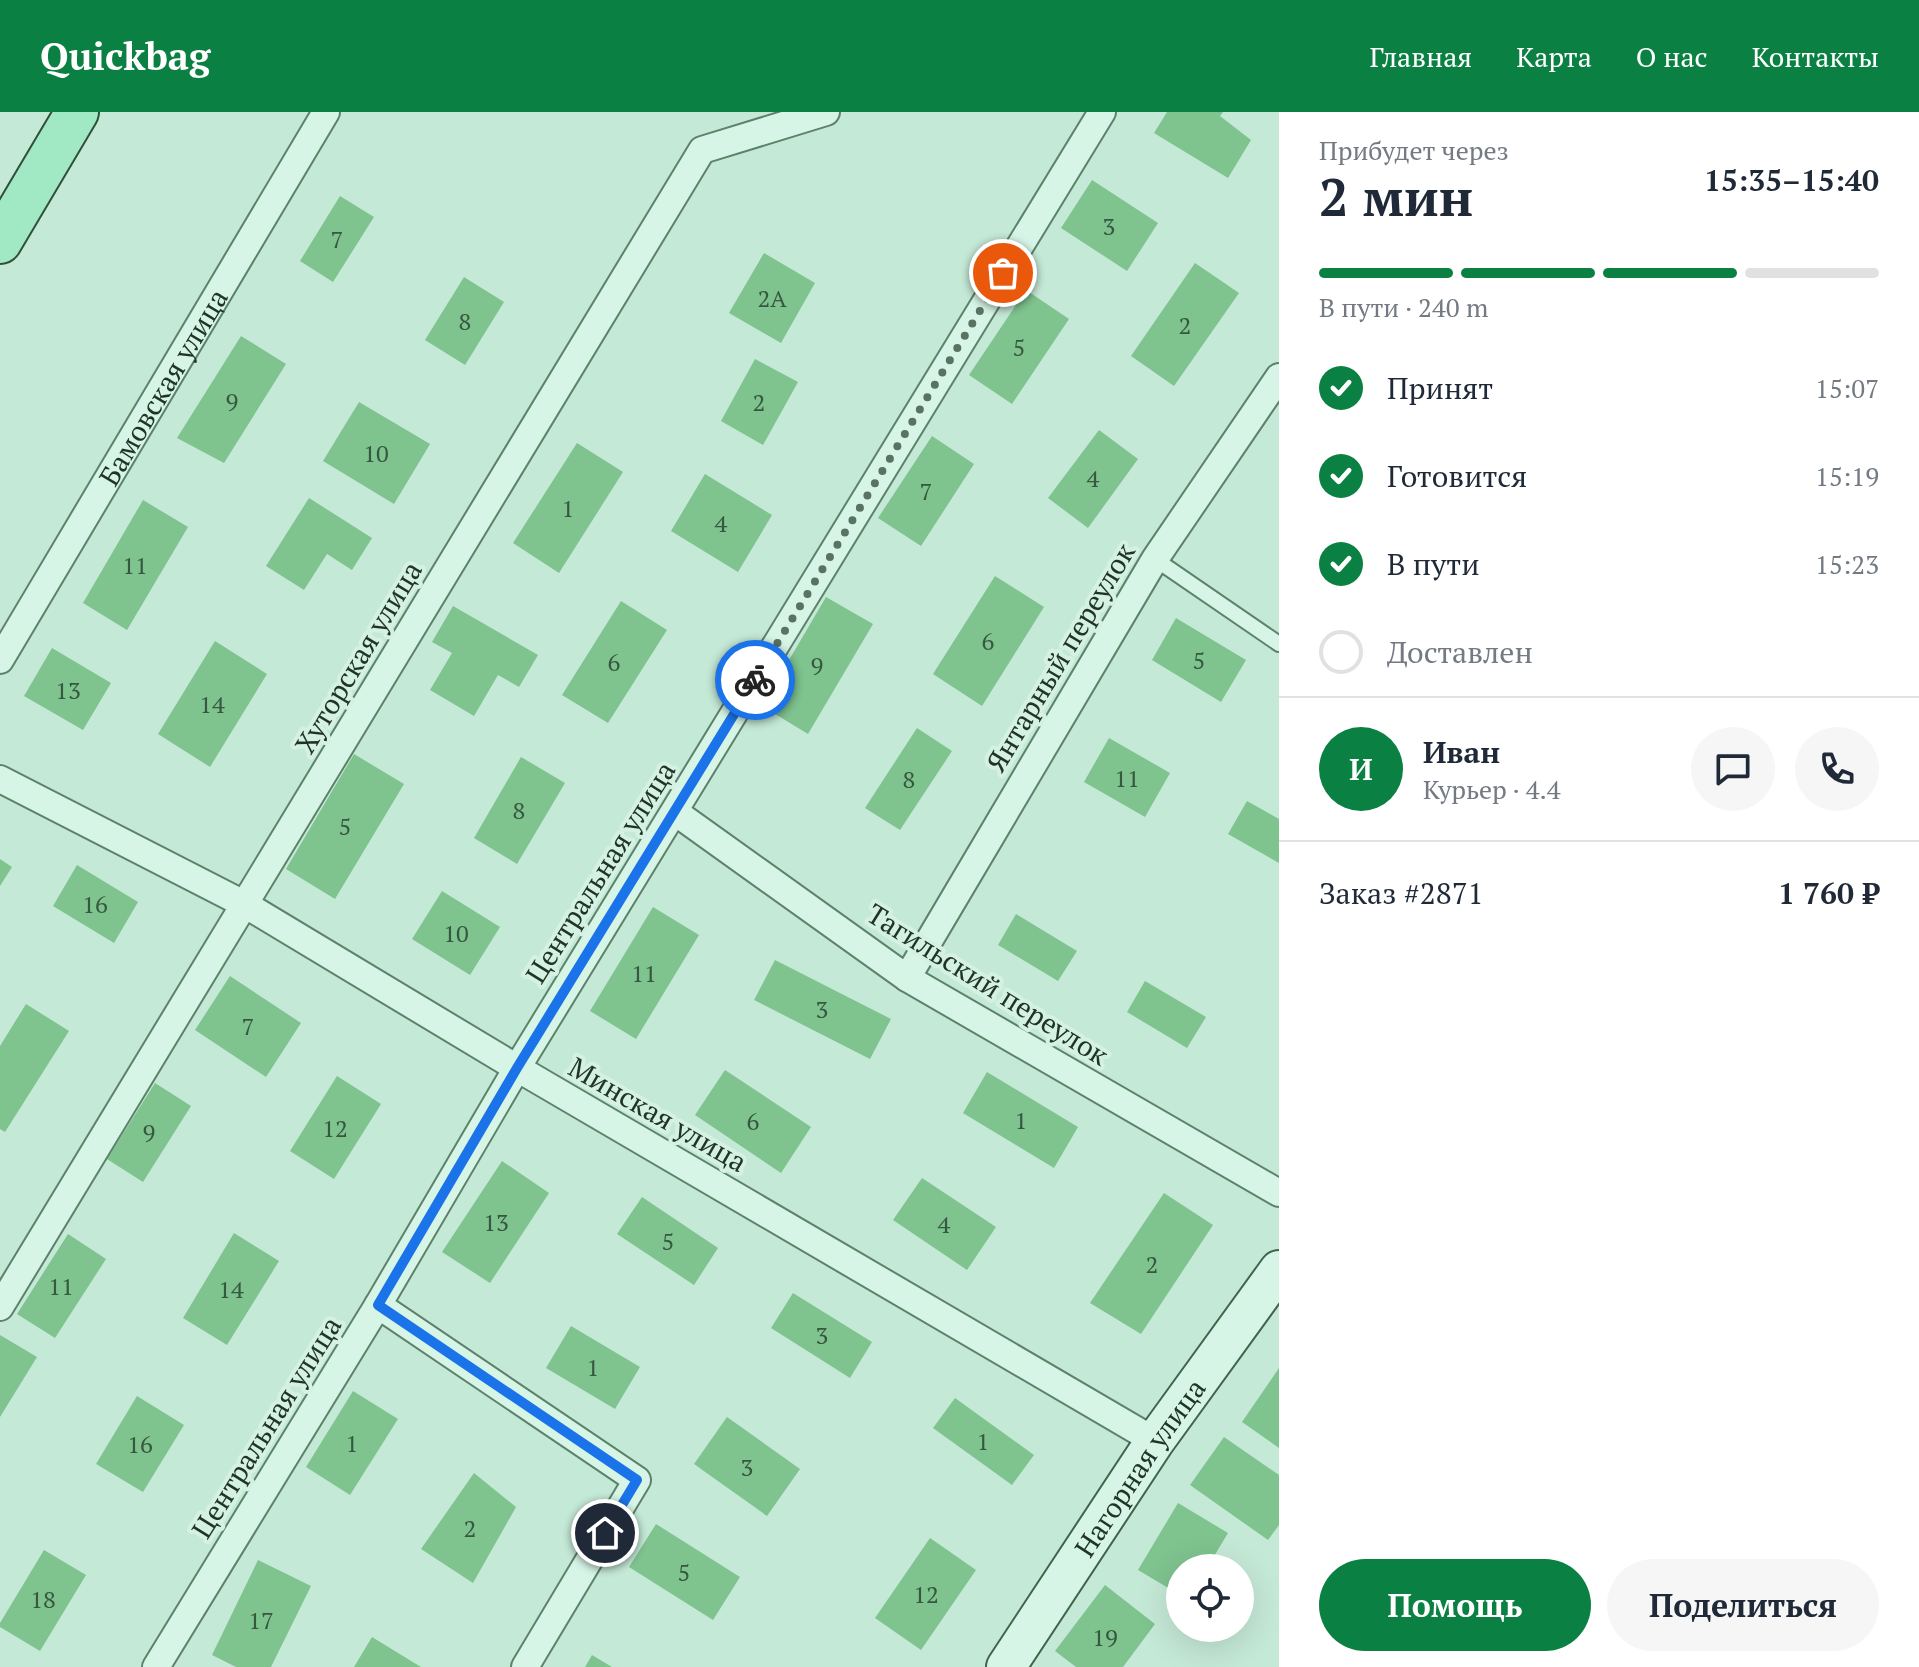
<!DOCTYPE html>
<html lang="ru">
<meta charset="utf-8">
<style>
:root{--surface:#fff;--page:#f6f6f7;--text:#1f2937;--muted:#747a83;--line:#e0e1e3;--accent:#0b8043}
body{margin:0;font-family:"PT Serif",serif;background:var(--page);color:var(--text);height:100vh;display:flex;flex-direction:column;font-size:30px;white-space:nowrap}
*{box-sizing:border-box;margin:0}
p{font-size:26px;color:var(--muted)}
.icon{flex:none;width:44px;height:44px;fill:none;stroke:currentColor;stroke-width:2;stroke-linecap:round;stroke-linejoin:round}
.map{position:relative;flex:1;overflow:hidden}
.details{display:flex;flex-direction:column;background:var(--surface);width:640px}
.details>*{flex:none}
.fabs{position:absolute;left:1166px;top:1442px;display:grid;gap:16px}
.fabs a{display:grid;place-items:center;width:88px;height:88px;border-radius:50%;background:var(--surface);box-shadow:0 8px 32px #0002;font-size:40px}
.pin{position:absolute;display:grid;place-items:center;width:68px;height:68px;color:#fff;margin:-34px;border:4px solid #fff;border-radius:50%;box-shadow:0 2px 8px #0007}
.courier{position:absolute;display:grid;place-items:center;width:80px;height:80px;margin:-40px;border:6px solid #1a73e8;border-radius:50%;background:#fff;color:#222;box-shadow:0 2px 10px #0007}
.headline em{font-style:normal;font-weight:700}
.headline div{display:flex;flex-direction:column-reverse}
.headline{display:flex;align-items:center;justify-content:space-between;height:136px;padding:0 40px}
h1{font-size:52px;font-weight:700;line-height:60px}
.bar{display:grid;grid-template-columns:repeat(4,1fr);gap:12px 8px;align-content:center;height:96px;padding:0 40px}
.bar i{height:10px;border-radius:6px;background:var(--line)}
.bar .current{background:var(--accent)}
.bar p{grid-column:span 4}
.line{display:flex;align-items:center;gap:20px;padding:0 40px;border-top:2px solid var(--line)}
.line div{flex:1}
.round{display:grid;place-items:center;flex:none;width:84px;height:84px;border-radius:42px;background:var(--page)}
ol{padding:0 40px;list-style:none}
li{display:flex;align-items:center;gap:24px;height:88px}
li p{margin-inline-start:auto}
li .icon{padding:8px;border-radius:50%;background:var(--accent);color:#fff;stroke-width:4}
li:last-child{color:var(--muted)}
li i{width:44px;height:44px;border:4px solid var(--line);border-radius:50%}
.cta{display:flex;gap:16px;margin-top:auto;padding:16px 40px}
.cta a{flex:1;height:92px;border-radius:48px;background:var(--accent);color:#fff;font-size:32px;font-weight:700;line-height:92px;text-align:center}
.cta a+a{background:var(--page);color:var(--text)}
header{display:flex;align-items:center;gap:48px;box-sizing:border-box;height:112px;padding:0 40px;background:var(--accent);color:#fff}
header strong{font-size:38px}
nav{display:flex;gap:44px;margin-inline-start:auto;font-size:28px}
main{display:flex;flex:1;min-height:0}
.map>svg:first-child{display:block}
.building{fill:#7fc38f}
.lines{fill:none;stroke-linecap:round;stroke-linejoin:round}
.lane-casing{stroke:#5d826a;stroke-width:18}
.street-casing{stroke:#5d826a;stroke-width:30}
.secondary-casing{stroke:#40644b;stroke-width:42}
.primary-casing{stroke:#31503a;stroke-width:46}
.lane{stroke:#d7f5e6;stroke-width:14}
.street{stroke:#d7f5e6;stroke-width:26}
.secondary{stroke:#d7f5e6;stroke-width:38}
.primary{stroke:#a1e8c5;stroke-width:42}
.done{stroke:#597363;stroke-width:8;stroke-dasharray:0 14.4}
.route{stroke:#1a73e8;stroke-width:10}
.labels{text-anchor:middle;dominant-baseline:central;stroke-width:8;stroke-linejoin:round;paint-order:stroke}
.number-label{font-size:24px;fill:#375840}
.street-label{font-size:28px;fill:#1f3425;stroke:#d4f1e3}
</style>
<header>
<strong>Quickbag</strong>
<nav><a>Главная</a><a>Карта</a><a>О нас</a><a>Контакты</a></nav>
</header>
<main>
<div class="map">
<svg width="1279" height="1555" viewBox="0 0 1279 1555">
<rect width="100%" height="100%" fill="#c5e9d7"/>
<path class="building" d="M1167,0H1223L1220,4L1251,28L1228,66L1154,21Z
M1092,68L1158,111L1127,159L1061,116Z
M340,84L374,105L333,170L300,149Z
M764,141L815,171L781,231L729,201Z
M1195,151L1239,181L1174,274L1131,244Z
M464,165L504,190L465,253L425,228Z
M1026,178L1069,207L1012,292L969,263Z
M241,224L286,252L224,351L177,326Z
M755,247L798,270L763,333L721,309Z
M359,290L430,332L394,392L323,349Z
M1099,318L1138,347L1088,416L1048,386Z
M932,324L974,352L921,434L878,406Z
M577,331L623,360L559,461L513,431Z
M705,362L772,403L738,460L671,419Z
M309,386L372,426L352,458L327,442L304,478L266,454Z
M143,388L188,415L127,518L83,491Z
M995,464L1044,495L982,594L933,562Z
M826,485L873,512L808,622L762,594Z
M621,489L667,518L608,611L562,583Z
M453,494L538,543L519,575L498,563L474,604L430,578L452,541L432,530Z
M1176,506L1246,548L1221,590L1152,548Z
M215,529L267,562L210,655L158,622Z
M52,536L111,571L83,618L24,584Z
M917,616L952,639L900,718L865,696Z
M1109,626L1170,661L1145,705L1084,670Z
M354,642L404,672L335,787L286,757Z
M521,645L565,671L517,752L474,726Z
M1247,689L1279,707V751L1228,722Z
M0,747L12,755L0,774Z
M77,753L138,790L114,831L53,794Z
M442,779L500,815L470,863L412,827Z
M653,795L699,823L636,927L590,899Z
M1016,802L1077,839L1058,869L998,833Z
M775,848L891,907L870,947L754,888Z
M230,864L301,911L266,965L195,918Z
M1145,869L1206,905L1187,936L1127,900Z
M26,892L69,919L5,1020L0,1017V934Z
M725,958L811,1015L781,1061L695,1003Z
M987,960L1078,1015L1054,1056L963,1001Z
M337,964L381,992L334,1067L290,1039Z
M155,971L191,994L143,1070L107,1047Z
M502,1049L549,1081L490,1171L442,1140Z
M922,1066L996,1115L967,1158L893,1108Z
M1164,1081L1213,1113L1141,1222L1090,1191Z
M642,1085L718,1136L694,1173L617,1122Z
M234,1121L279,1149L227,1233L183,1206Z
M68,1122L106,1147L55,1226L17,1202Z
M793,1181L872,1230L850,1266L771,1216Z
M571,1214L640,1255L615,1297L546,1256Z
M0,1223L37,1245L0,1305Z
M1279,1256V1336L1242,1310Z
M353,1279L398,1307L350,1383L306,1355Z
M137,1284L184,1313L143,1380L96,1352Z
M955,1286L1034,1343L1012,1373L933,1316Z
M727,1305L800,1357L767,1404L694,1352Z
M1224,1325L1279,1363V1413L1268,1428L1190,1373Z
M474,1361L516,1395L473,1471L421,1437Z
M1178,1391L1228,1421L1207,1456H1180V1483L1138,1458Z
M656,1412L740,1465L713,1508L629,1455Z
M930,1426L976,1458L921,1538L875,1506Z
M44,1438L86,1463L40,1539L0,1515V1511Z
M258,1448L311,1474L271,1555H236L212,1543Z
M1105,1473L1155,1512L1123,1555H1076L1055,1539Z
M372,1525L421,1555H354Z
M592,1543L612,1555H585Z"/>
<g class="lines">
<defs>
<path id="lane" d="M1155,447L1279,532"/>
<g id="street">
<path id="s1" d="M0,548L326,0"/>
<path d="M0,667L246,793L517,956L1155,1329"/>
<path d="M675,700L907,866L1279,1081"/>
<path d="M907,866L1155,447L1279,265"/>
<path d="M378,1193L637,1368L525,1555"/>
<path d="M0,1195L702,38L826,0"/>
<path d="M156,1555L378,1193L517,956L1102,0"/>
</g>
<g id="secondary">
<path id="s2" d="M1006,1555L1155,1329L1279,1158"/>
</g>
<path id="primary" d="M0,130L77,0"/>
</defs>
<use href="#lane" class="lane-casing"/>
<use href="#street" class="street-casing"/>
<use href="#secondary" class="secondary-casing"/>
<use href="#primary" class="primary-casing"/>
<use href="#lane" class="lane"/>
<use href="#street" class="street"/>
<use href="#secondary" class="secondary"/>
<use href="#primary" class="primary"/>
</g>
<g class="lines">
<path class="done" d="M755,568L1003,161"/>
<path class="route" d="M605,1421L637,1368L378,1193L517,956L755,568"/>
</g>
<g class="labels">
<g class="number-label">
<text x="1109" y="114">3</text>
<text x="337" y="127">7</text>
<text x="772" y="186">2А</text>
<text x="465" y="209">8</text>
<text x="1185" y="213">2</text>
<text x="1019" y="235">5</text>
<text x="232" y="289">9</text>
<text x="759" y="290">2</text>
<text x="376" y="341">10</text>
<text x="1093" y="366">4</text>
<text x="926" y="379">7</text>
<text x="568" y="396">1</text>
<text x="721" y="411">4</text>
<text x="135" y="453">11</text>
<text x="988" y="529">6</text>
<text x="1199" y="548">5</text>
<text x="614" y="550">6</text>
<text x="817" y="553">9</text>
<text x="68" y="578">13</text>
<text x="212" y="592">14</text>
<text x="1127" y="666">11</text>
<text x="909" y="667">8</text>
<text x="519" y="698">8</text>
<text x="345" y="714">5</text>
<text x="95" y="792">16</text>
<text x="456" y="821">10</text>
<text x="644" y="861">11</text>
<text x="822" y="897">3</text>
<text x="248" y="914">7</text>
<text x="1021" y="1008">1</text>
<text x="753" y="1009">6</text>
<text x="335" y="1016">12</text>
<text x="149" y="1020">9</text>
<text x="496" y="1110">13</text>
<text x="944" y="1112">4</text>
<text x="668" y="1129">5</text>
<text x="1152" y="1152">2</text>
<text x="61" y="1174">11</text>
<text x="231" y="1177">14</text>
<text x="822" y="1223">3</text>
<text x="593" y="1255">1</text>
<text x="983" y="1329">1</text>
<text x="352" y="1331">1</text>
<text x="140" y="1332">16</text>
<text x="747" y="1355">3</text>
<text x="470" y="1416">2</text>
<text x="684" y="1460">5</text>
<text x="926" y="1482">12</text>
<text x="43" y="1487">18</text>
<text x="261" y="1508">17</text>
<text x="1105" y="1525">19</text>
</g>
<g class="street-label">
<text stroke="none"><textPath href="#s1" startOffset="318">Бамовская улица</textPath></text>
<text transform="translate(358 545) rotate(-59)">Хуторская улица</text>
<text transform="translate(1060 545) rotate(-59)">Янтарный переулок</text>
<text transform="translate(600 760) rotate(-58)">Центральная улица</text>
<text transform="translate(988 872) rotate(32)">Тагильский переулок</text>
<text transform="translate(658 1002) rotate(30)">Минская улица</text>
<text transform="translate(266 1315) rotate(-58)">Центральная улица</text>
<text stroke="none"><textPath href="#s2" startOffset="240">Нагорная улица</textPath></text>
</g>
</g>
</svg>
<div class="fabs">
<a><svg class="icon" aria-label="locate" viewBox="0 0 24 24"><circle cx="12" cy="12" r="6"/><path d="M12 2v4M12 18v4M2 12h4M18 12h4"/></svg></a>
</div>
<div class="pin" style="left:1003px;top:161px;background:#ea580c"><svg class="icon" aria-label="bag" viewBox="0 0 24 24"><path d="M5 8h14l-1 12H6zM9 8a3 3 0 0 1 6 0"/></svg></div>
<div class="pin" style="left:605px;top:1421px;background:#1f2937"><svg class="icon" aria-label="home" viewBox="0 0 24 24"><path d="M3 11l9-7 9 7M6 9v11h12V9"/></svg></div>
<div class="courier" style="left:755px;top:568px"><svg class="icon" aria-label="bike" viewBox="0 0 24 24"><circle cx="6" cy="16" r="4"/><circle cx="18" cy="16" r="4"/><path d="M6 16l4-8h5l3 8M10 8l3 8H6M13 5h3"/></svg></div>
</div>
<section class="details">
<div class="headline"><div><h1>2 мин</h1><p>Прибудет через</p></div><em>15:35–15:40</em></div>
<div class="bar"><i class="current"></i><i class="current"></i><i class="current"></i><i></i><p>В пути · 240 m</p></div>
<ol>
<li><svg class="icon" aria-label="check" viewBox="0 0 24 24"><path d="M5 12l5 5 9-10"/></svg>Принят<p>15:07</p></li>
<li><svg class="icon" aria-label="check" viewBox="0 0 24 24"><path d="M5 12l5 5 9-10"/></svg>Готовится<p>15:19</p></li>
<li><svg class="icon" aria-label="check" viewBox="0 0 24 24"><path d="M5 12l5 5 9-10"/></svg>В пути<p>15:23</p></li>
<li><i></i>Доставлен</li>
</ol>
<div class="line" style="height:144px"><b class="round" style="background:var(--accent);color:#fff">И</b><div><b>Иван</b><p>Курьер · 4.4</p></div><a class="round"><svg class="icon" aria-label="chat" viewBox="0 0 24 24"><path d="M4 5h16v11H9l-5 4z"/></svg></a><a class="round"><svg class="icon" aria-label="phone" viewBox="0 0 24 24"><path d="M5 4h4l2 5-3 2q2 4 5 5l2-3 5 2v4C11 20 4 13 5 4z"/></svg></a></div>
<div class="line" style="height:104px"><div>Заказ #2871</div><b>1 760 ₽</b></div>
<div class="cta"><a>Помощь</a><a>Поделиться</a></div>
</section>
</main>
